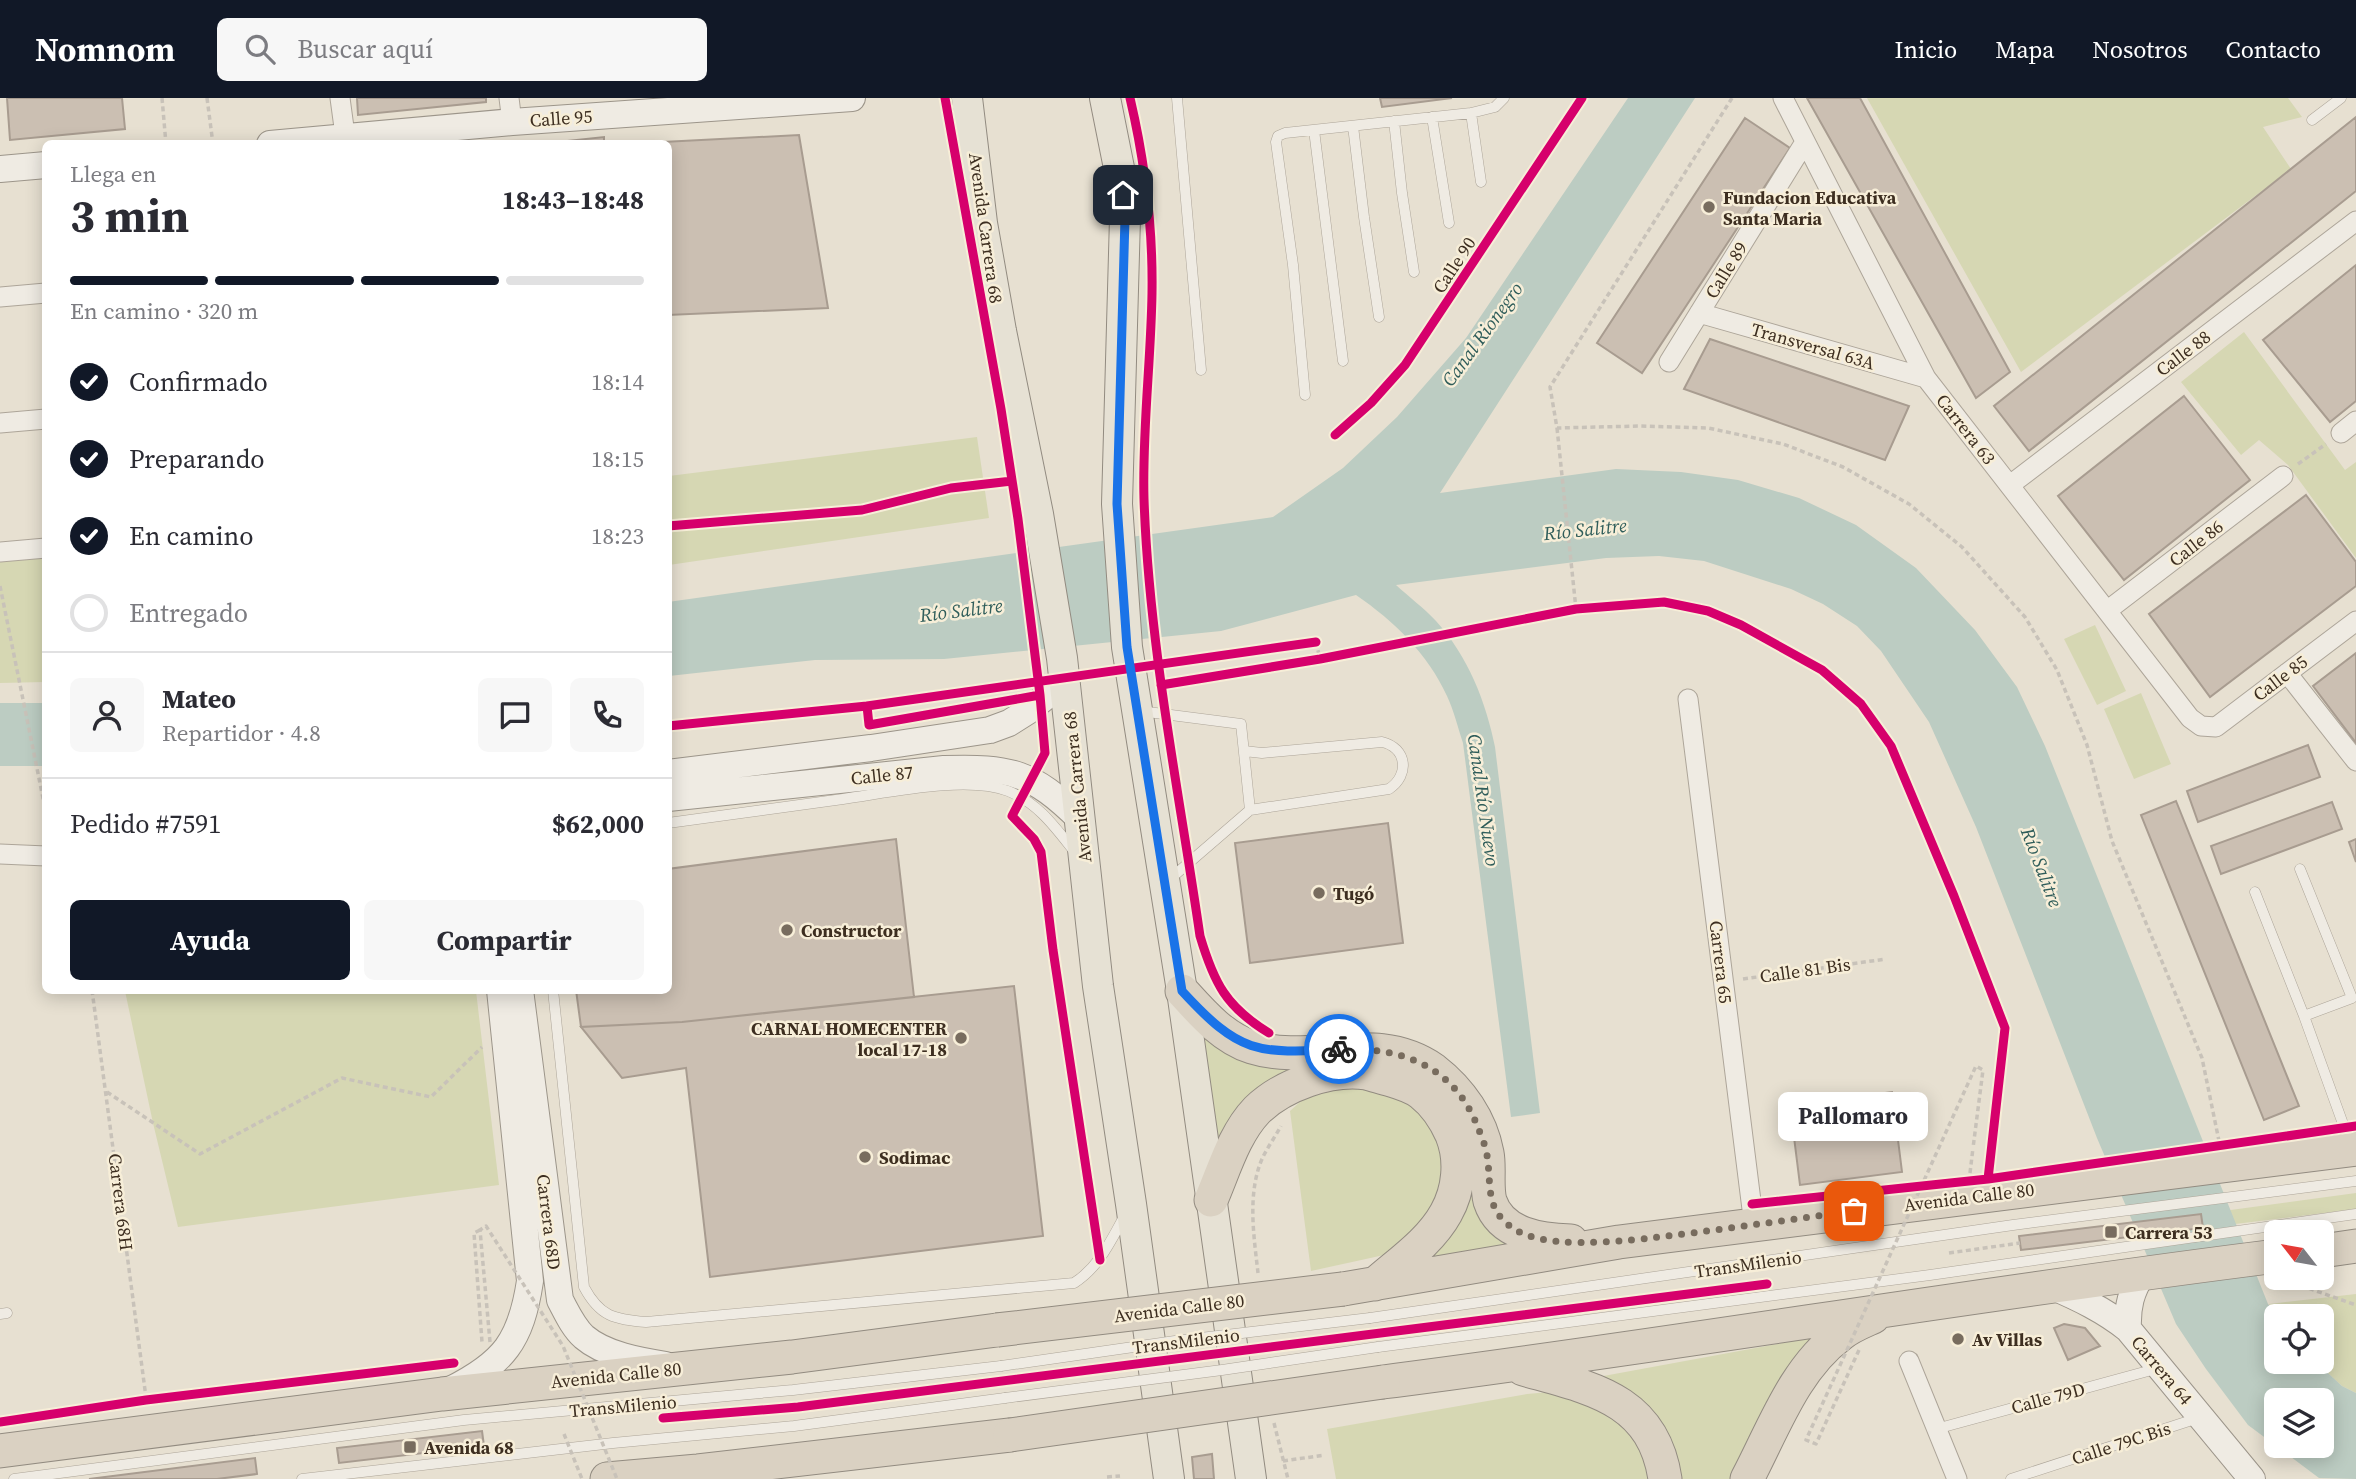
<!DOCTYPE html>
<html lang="es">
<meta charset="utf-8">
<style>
:root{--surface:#fff;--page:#f7f7f7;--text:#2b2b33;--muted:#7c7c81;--line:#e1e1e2;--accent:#111827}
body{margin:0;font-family:"Source Serif 4",serif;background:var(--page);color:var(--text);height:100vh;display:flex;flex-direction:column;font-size:26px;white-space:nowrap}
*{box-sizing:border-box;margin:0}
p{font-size:23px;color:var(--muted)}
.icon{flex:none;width:38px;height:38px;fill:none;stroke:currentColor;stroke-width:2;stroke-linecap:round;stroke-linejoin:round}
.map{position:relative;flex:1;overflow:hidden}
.side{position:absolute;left:42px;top:42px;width:630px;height:854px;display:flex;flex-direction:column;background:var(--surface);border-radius:10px;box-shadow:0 4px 18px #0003}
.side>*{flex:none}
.needle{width:46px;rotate:301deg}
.tools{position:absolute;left:2264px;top:1122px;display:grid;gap:14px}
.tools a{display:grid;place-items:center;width:70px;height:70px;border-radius:10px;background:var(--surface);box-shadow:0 4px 18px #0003;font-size:35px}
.pin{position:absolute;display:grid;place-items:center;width:60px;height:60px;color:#fff;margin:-30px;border-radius:14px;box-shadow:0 4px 10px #0006}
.courier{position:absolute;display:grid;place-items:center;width:70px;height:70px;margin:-35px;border:5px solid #1a73e8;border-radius:50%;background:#fff;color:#222;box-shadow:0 2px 9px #0007}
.bubble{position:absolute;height:49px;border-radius:10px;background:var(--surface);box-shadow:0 4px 18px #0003;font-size:23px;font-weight:700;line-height:49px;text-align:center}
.headline em{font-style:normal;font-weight:700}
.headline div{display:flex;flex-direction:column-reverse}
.headline{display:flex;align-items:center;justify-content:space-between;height:119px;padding:0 28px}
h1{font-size:46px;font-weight:700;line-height:52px}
.bar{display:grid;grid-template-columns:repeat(4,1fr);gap:10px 7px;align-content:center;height:84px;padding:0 28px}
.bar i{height:9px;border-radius:5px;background:var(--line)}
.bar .selected{background:var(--accent)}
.bar p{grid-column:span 4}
.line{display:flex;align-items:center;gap:18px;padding:0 28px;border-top:2px solid var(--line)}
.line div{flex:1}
.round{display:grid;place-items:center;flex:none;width:74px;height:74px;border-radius:10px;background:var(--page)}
ol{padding:0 28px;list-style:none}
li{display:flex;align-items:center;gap:21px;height:77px}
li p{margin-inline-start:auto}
li .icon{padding:7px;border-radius:50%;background:var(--accent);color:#fff;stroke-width:4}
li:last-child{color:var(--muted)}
li i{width:38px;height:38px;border:4px solid var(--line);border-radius:50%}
.action{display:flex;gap:14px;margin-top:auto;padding:14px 28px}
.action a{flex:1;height:80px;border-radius:10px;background:var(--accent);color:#fff;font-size:28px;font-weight:700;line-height:80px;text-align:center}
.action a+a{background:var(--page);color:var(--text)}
header{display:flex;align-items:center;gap:42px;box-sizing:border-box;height:98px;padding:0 35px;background:var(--accent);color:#fff}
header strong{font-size:33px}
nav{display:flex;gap:38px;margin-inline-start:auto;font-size:24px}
.search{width:490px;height:63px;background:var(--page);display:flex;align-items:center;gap:18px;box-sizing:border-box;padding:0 24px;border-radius:10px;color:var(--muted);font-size:26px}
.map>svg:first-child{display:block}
.green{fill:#d6d7b3}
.water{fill:#bcccc2;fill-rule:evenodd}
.building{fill:#cbbfb2;stroke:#a89c90;stroke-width:2}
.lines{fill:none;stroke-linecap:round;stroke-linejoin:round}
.lane-casing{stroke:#ada599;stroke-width:11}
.street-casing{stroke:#ada599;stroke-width:21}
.secondary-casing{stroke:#9c958a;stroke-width:28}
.primary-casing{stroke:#928b80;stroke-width:32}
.highway-casing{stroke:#928b80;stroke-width:35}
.path{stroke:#c8c2b9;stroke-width:3.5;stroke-dasharray:5 3.5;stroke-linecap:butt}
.lane{stroke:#efebe3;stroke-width:10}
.street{stroke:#efebe3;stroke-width:19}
.secondary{stroke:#efebe3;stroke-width:26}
.primary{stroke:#e6e1d4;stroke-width:30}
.highway{stroke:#dad1c2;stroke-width:33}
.lane-bridge-casing{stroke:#ada599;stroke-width:11;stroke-linecap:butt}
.highway-bridge-casing{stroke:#928b80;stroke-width:35;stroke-linecap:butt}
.path-bridge{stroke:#c8c2b9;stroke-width:3.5;stroke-dasharray:5 3.5;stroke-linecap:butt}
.lane-bridge{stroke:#efebe3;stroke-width:10}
.highway-bridge{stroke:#dad1c2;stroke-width:33}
.cycleway-casing{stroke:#f7eed8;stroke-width:13}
.cycleway{stroke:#d6006c;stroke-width:9}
.done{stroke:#786c5e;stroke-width:7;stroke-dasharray:0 12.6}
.route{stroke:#1a73e8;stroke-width:9}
.poi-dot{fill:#786c5e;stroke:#f7eed8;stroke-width:2.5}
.labels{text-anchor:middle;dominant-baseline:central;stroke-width:5;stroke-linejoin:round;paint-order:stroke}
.street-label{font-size:18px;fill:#3d2e20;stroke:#f7eed8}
.poi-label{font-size:18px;font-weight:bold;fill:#3d2e20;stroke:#f7eed8;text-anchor:start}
.water-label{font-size:19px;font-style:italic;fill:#2f5d5a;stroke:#f7eed8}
</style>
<header>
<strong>Nomnom</strong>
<div class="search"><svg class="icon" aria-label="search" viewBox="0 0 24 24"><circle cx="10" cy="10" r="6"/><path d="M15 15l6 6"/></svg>Buscar aquí</div>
<nav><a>Inicio</a><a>Mapa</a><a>Nosotros</a><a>Contacto</a></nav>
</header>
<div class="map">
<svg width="2356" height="1381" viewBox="0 0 2356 1381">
<rect width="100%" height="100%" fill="#e7e0d1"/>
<path class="green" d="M1867,0H2288L2302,19L2263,29L2291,71L2021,274Z
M2244,234L2345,372L2356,364V460L2288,367L2259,342L2241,357L2181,284Z
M977,339L989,420L669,467V378Z
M45,457V584L0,585V462Z
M2095,527L2126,593L2097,607L2064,541Z
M2141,595L2171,666L2134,681L2104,611Z
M125,893H476L499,1087L178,1129L153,1025Z
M1197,919L1316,969L1233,1018L1223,1030L1216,1046Z
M1355,987L1388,991L1417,1010L1440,1033L1445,1061L1440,1100L1423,1130L1384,1157L1311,1173L1290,1013L1312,993Z
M1472,1076L1517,1150L1416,1162Z
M2356,1095V1111L2203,1130L2201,1116Z
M2356,1196V1295L2342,1288L2316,1264H2322V1218H2278L2269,1206Z
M1815,1239L1732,1381H1679L1598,1279Z
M1561,1293L1586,1299L1645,1345L1655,1381H1336L1327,1331L1527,1296Z"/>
<path class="water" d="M1628,0H1695L1440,395L1616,371L1681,374L1738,382L1799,400L1856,427L1916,470L1975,532L2017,589L2045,648L2268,1206L2278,1218L2277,1264H2316L2342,1288L2356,1295V1381L2319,1380L2248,1327L2206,1271L2176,1226L2097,1040L1976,729L1929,624L1881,553L1857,528L1823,506L1791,491L1704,463L1659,458L1606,460L1396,487C1409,499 1424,510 1436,523C1468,558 1486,604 1495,649L1540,1015L1511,1019L1463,645C1458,630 1454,613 1447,598C1428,556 1394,523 1356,497L1221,533L944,561L815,562L669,578L668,504L1273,419L1343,370L1397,319L1466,240ZM2277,1302H2322V1348H2277Z
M0,605H45V668H0Z"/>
<path class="building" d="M7,0H122L125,31L10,42Z
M357,0H486V4L358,17Z
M1380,0H1452L1382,9Z
M1807,0H1860L2010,274L1976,300Z
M2356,19V93L2029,353L1994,308Z
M1745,20L1790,50L1642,275L1597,245Z
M799,37L828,210L668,217V46L643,45Z
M604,39V46H539Z
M2356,167V303L2330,324L2263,242Z
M1710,241L1909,308L1885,362L1684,291Z
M2184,298L2250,382L2124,482L2058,398Z
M2306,397L2356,464V488L2210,599L2149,516Z
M2356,555V645L2313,588Z
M2308,647L2320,679L2198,724L2187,693Z
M2176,703L2299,1008L2264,1022L2141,717Z
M2332,704L2342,731L2221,776L2211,748Z
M1388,725L1403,845L1250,865L1235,745Z
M896,741L914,899L682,924L581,929L576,892H668V771Z
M2356,741V764L2349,744Z
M1014,888L1043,1138L710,1179L686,970L622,980L581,929L682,924Z
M1892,994L1902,1074L1800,1087L1790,1007Z
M2201,1116L2203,1130L2021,1152L2019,1138Z
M2064,1226L2085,1230L2100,1248L2068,1262L2054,1230Z
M482,1333L484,1348L339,1365L337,1350Z
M1212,1356L1214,1381H1194L1192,1359Z
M255,1360L257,1376L217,1381H89Z"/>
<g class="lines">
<defs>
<path id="lane" d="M1177,0L1201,272
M1471,15L1481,84
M1432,19L1449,125
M2312,22L2341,0
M1394,23L1402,95L1414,174
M1353,28L1364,119L1379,219
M1314,32L1343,263
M1305,297L1293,167L1276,44L1278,38L1285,35L1471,15L1495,9L1504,0
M1140,613L1241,626L1250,712L1170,781
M1244,653L1262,655L1382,644C1407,650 1410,677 1389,691L1250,712
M668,725C727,717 785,709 843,701C887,695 967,677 1008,693C1038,705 1055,729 1074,753
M2300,771L2352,900L2304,918
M2255,794L2304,918L2351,1048
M553,892L584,1189C600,1219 614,1221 646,1224L1074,1185C1099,1169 1110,1144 1124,1119
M0,1216L7,1215
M1370,1220L2013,1127L2356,1083
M1378,1249L1930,1177L2356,1116
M1936,1331L2159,1270
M14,1381L464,1322L793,1292L1001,1268
M302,1381L613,1345L794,1328L1005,1300
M2011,1381L2192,1322"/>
<path id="street" d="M340,0L345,37
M509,0L512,24
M1783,0L1926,280L2190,620L2201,628L2216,629L2356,523
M0,199L46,195
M1699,215L1926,280
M1669,264L1805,44
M0,325L46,321
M2341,335L2356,323
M2010,387L2356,123
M0,454L46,450
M2108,512L2283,378
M2287,575L2356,663
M1688,601L1754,1127
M0,756L46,758
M1909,1263L1957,1381"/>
<path id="secondary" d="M270,46L512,24L852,0
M0,71L46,67
M668,675L871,650L990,632L1009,625L1028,613L1065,583
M668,700L944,671C1011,669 1032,674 1080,721
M520,892L560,1202C567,1215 573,1229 584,1239C605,1257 640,1263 666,1267
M2051,1188C2079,1200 2104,1212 2128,1231L2252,1381
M2128,1231C2127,1209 2131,1193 2143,1175
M450,1292C504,1265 521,1243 530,1183L500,892"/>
<path id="primary" d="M967,0L982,125L1001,233L1038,416L1062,560L1098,888L1131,1106L1169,1381
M1105,0L1120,75L1125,120L1117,406L1127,549L1182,893L1251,1381"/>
<path id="highway" d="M1182,893C1201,914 1223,940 1252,949C1312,968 1376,931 1434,972C1460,992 1481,1022 1487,1055C1490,1070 1486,1088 1490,1103C1501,1137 1541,1142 1571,1143
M1211,1102C1224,1072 1234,1036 1257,1012C1283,987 1330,970 1366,975C1374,977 1383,980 1391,982C1401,985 1413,989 1421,995C1435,1006 1445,1021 1452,1037C1462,1062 1459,1092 1446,1115C1430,1144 1400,1164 1375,1186
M2322,1153L2356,1148
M1343,1191L1619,1144L2356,1051
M1523,1271C1590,1290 1653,1300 1665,1381
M1383,1284C1681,1246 1978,1195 2277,1158
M0,1353L442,1296L792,1259L997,1232
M607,1381L698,1373L1010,1337
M1747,1381C1773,1332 1794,1271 1840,1237C1849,1229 1862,1224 1873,1219"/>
</defs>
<use href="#lane" class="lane-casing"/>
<use href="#street" class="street-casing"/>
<use href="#secondary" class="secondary-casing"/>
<use href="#primary" class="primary-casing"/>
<use href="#highway" class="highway-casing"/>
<path class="path" d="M162,0L166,46
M207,0L213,46
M1732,0L1550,289L1557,330L1640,328L1708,330L1783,346L1843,369L1909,406L1962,449L2025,519L2057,572L2087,647L2112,743L2202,960L2219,1043
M1557,330L1576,511
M2298,366L2326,346
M0,488L46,715
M1316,544L1320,561
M867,608L889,605
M1743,881L1886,861
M92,892L147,1307
M107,994L200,1056L342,980L431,999L482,949
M1970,1075L1973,1050
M480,1132L474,1135L482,1244
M1949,1155L2020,1145
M1258,1175C1254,1139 1247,1096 1262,1061C1267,1050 1275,1039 1281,1028
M2285,1182L2356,1207
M1274,1325L1288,1381
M1283,1363L1325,1357
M1107,1379L1120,1378"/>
<use href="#lane" class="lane"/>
<use href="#street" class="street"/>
<use href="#secondary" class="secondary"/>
<use href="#primary" class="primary"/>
<use href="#highway" class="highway"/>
<defs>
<path id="lane-bridge" d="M1001,1268L1175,1243L1370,1220
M1005,1300L1222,1272L1378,1249"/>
<path id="highway-bridge" d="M997,1232L1343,1191
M1010,1337L1383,1284"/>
</defs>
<use href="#lane-bridge" class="lane-bridge-casing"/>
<use href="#highway-bridge" class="highway-bridge-casing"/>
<path class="path-bridge" d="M889,605L1316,544
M490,1244L480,1132L486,1128L563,1248L617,1381
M1859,1252L1816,1346L1806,1342L1976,968L1983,972L1973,1050
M564,1336L582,1381"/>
<use href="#lane-bridge" class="lane-bridge"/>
<use href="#highway-bridge" class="highway-bridge"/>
<defs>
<path id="cycleway" d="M945,0L1001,311L1018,421L1040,597L1045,655L1012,718L1034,741L1041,754L1053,852L1100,1162
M1130,0C1145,64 1153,129 1152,195C1151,263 1142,333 1144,401C1149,548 1179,693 1200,838C1214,885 1226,909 1269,935
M1335,337L1371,305L1405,267L1582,0
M668,428L862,412L951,390L1012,383
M1161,587L1320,561L1576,511L1664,504L1708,513L1741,527L1822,572L1861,606L1891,648L1954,798L2005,930L1988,1081
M867,608L1316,544
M668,628L867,608L869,627L1040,597
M1752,1106L1988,1081L2356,1028
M663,1320L798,1309L1767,1186
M0,1324L146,1302L454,1265"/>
</defs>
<use href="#cycleway" class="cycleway-casing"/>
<use href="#cycleway" class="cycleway"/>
</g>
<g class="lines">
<path class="done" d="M1339,951C1403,949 1455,968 1479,1032C1482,1040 1486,1049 1487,1057C1492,1089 1484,1113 1516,1132C1555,1156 1655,1139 1700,1134C1752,1127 1803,1120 1854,1113"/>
<path class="route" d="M1123,97L1125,120L1117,406L1127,549L1182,893C1240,956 1256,956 1339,951"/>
</g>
<g class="poi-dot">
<circle cx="1709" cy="109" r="7"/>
<circle cx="1319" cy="795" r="7"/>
<circle cx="787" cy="832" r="7"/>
<circle cx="961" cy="940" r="7"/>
<circle cx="865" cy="1059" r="7"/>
<rect x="2104" y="1127" width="14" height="14" rx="3.5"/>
<circle cx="1958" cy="1241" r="7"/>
<rect x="403" y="1342" width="14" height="14" rx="3.5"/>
</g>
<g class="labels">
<g class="street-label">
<text transform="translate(561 20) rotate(-4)">Calle 95</text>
<text transform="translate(986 130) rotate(82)">Avenida Carrera 68</text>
<text transform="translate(1454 167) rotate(-57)">Calle 90</text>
<text transform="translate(1726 172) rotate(-58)">Calle 89</text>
<text transform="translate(1813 248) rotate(16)">Transversal 63A</text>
<text transform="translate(2183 255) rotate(-37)">Calle 88</text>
<text transform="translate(1966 331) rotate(52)">Carrera 63</text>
<text transform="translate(2196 445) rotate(-38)">Calle 86</text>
<text transform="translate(2280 580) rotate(-37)">Calle 85</text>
<text transform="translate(882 677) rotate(-6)">Calle 87</text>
<text transform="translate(1077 689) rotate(-96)">Avenida Carrera 68</text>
<text transform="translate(1721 864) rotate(83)">Carrera 65</text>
<text transform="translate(1805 872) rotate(-8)">Calle 81 Bis</text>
<text transform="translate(1969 1099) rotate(-7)">Avenida Calle 80</text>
<text transform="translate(121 1104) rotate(83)">Carrera 68H</text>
<text transform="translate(549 1124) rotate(83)">Carrera 68D</text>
<text transform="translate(1748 1166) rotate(-8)">TransMilenio</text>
<text transform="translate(1179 1210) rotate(-7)">Avenida Calle 80</text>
<text transform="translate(1186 1243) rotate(-7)">TransMilenio</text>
<text transform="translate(2162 1272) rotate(50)">Carrera 64</text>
<text transform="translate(616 1277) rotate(-6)">Avenida Calle 80</text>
<text transform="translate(2048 1300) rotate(-15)">Calle 79D</text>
<text transform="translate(623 1308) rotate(-5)">TransMilenio</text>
<text transform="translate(2121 1345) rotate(-18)">Calle 79C Bis</text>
</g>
<g class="poi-label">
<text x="1723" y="99">Fundacion Educativa<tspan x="1723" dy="21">Santa Maria</tspan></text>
<text x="1333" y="795">Tugó</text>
<text x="801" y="832">Constructor</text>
<text x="947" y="930" text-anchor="end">CARNAL HOMECENTER<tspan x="947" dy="21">local 17-18</tspan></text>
<text x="879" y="1059">Sodimac</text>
<text x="2125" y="1134">Carrera 53</text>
<text x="1972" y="1241">Av Villas</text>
<text x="424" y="1349">Avenida 68</text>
</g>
<g class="water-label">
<text transform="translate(1482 236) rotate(-54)">Canal Rionegro</text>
<text transform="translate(1585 431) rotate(-6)">Río Salitre</text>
<text transform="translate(961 512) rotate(-7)">Río Salitre</text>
<text transform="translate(1484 702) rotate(82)">Canal Río Nuevo</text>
<text transform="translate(2042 769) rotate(69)">Río Salitre</text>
</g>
</g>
</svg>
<div class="tools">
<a><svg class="needle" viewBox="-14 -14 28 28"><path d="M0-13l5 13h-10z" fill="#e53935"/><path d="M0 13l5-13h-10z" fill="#7c7c81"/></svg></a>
<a><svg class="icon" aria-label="locate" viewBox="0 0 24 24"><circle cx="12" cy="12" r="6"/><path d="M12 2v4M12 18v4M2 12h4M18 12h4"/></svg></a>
<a><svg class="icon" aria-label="layers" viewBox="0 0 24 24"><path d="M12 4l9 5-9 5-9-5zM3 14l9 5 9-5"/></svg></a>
</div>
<div class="pin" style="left:1854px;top:1113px;background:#ea580c"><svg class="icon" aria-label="bag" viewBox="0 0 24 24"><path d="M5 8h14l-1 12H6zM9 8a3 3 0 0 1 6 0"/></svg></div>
<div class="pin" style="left:1123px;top:97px;background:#1f2937"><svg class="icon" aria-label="home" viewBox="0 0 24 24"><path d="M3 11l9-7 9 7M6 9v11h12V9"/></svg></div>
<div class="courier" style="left:1339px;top:951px"><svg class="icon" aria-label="bike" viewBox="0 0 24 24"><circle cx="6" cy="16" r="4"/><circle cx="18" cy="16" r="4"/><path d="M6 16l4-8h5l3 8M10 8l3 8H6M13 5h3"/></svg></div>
<div class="bubble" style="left:1778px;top:994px;width:150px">Pallomaro</div>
<section class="side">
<div class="headline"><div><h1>3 min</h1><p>Llega en</p></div><em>18:43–18:48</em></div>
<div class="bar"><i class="selected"></i><i class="selected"></i><i class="selected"></i><i></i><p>En camino · 320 m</p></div>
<ol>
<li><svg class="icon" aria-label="check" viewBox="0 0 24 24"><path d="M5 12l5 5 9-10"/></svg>Confirmado<p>18:14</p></li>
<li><svg class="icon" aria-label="check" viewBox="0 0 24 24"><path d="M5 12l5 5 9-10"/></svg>Preparando<p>18:15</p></li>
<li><svg class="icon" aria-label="check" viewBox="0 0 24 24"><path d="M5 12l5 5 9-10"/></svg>En camino<p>18:23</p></li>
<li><i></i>Entregado</li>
</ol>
<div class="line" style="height:126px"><a class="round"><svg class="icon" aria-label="person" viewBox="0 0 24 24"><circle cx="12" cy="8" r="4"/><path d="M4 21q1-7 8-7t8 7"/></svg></a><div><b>Mateo</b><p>Repartidor · 4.8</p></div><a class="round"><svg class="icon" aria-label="chat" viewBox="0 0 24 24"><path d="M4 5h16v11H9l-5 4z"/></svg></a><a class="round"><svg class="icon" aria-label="phone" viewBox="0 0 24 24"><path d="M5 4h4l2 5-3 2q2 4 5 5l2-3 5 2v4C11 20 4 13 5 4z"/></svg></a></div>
<div class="line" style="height:91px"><div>Pedido #7591</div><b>$62,000</b></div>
<div class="action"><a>Ayuda</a><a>Compartir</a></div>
</section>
</div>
